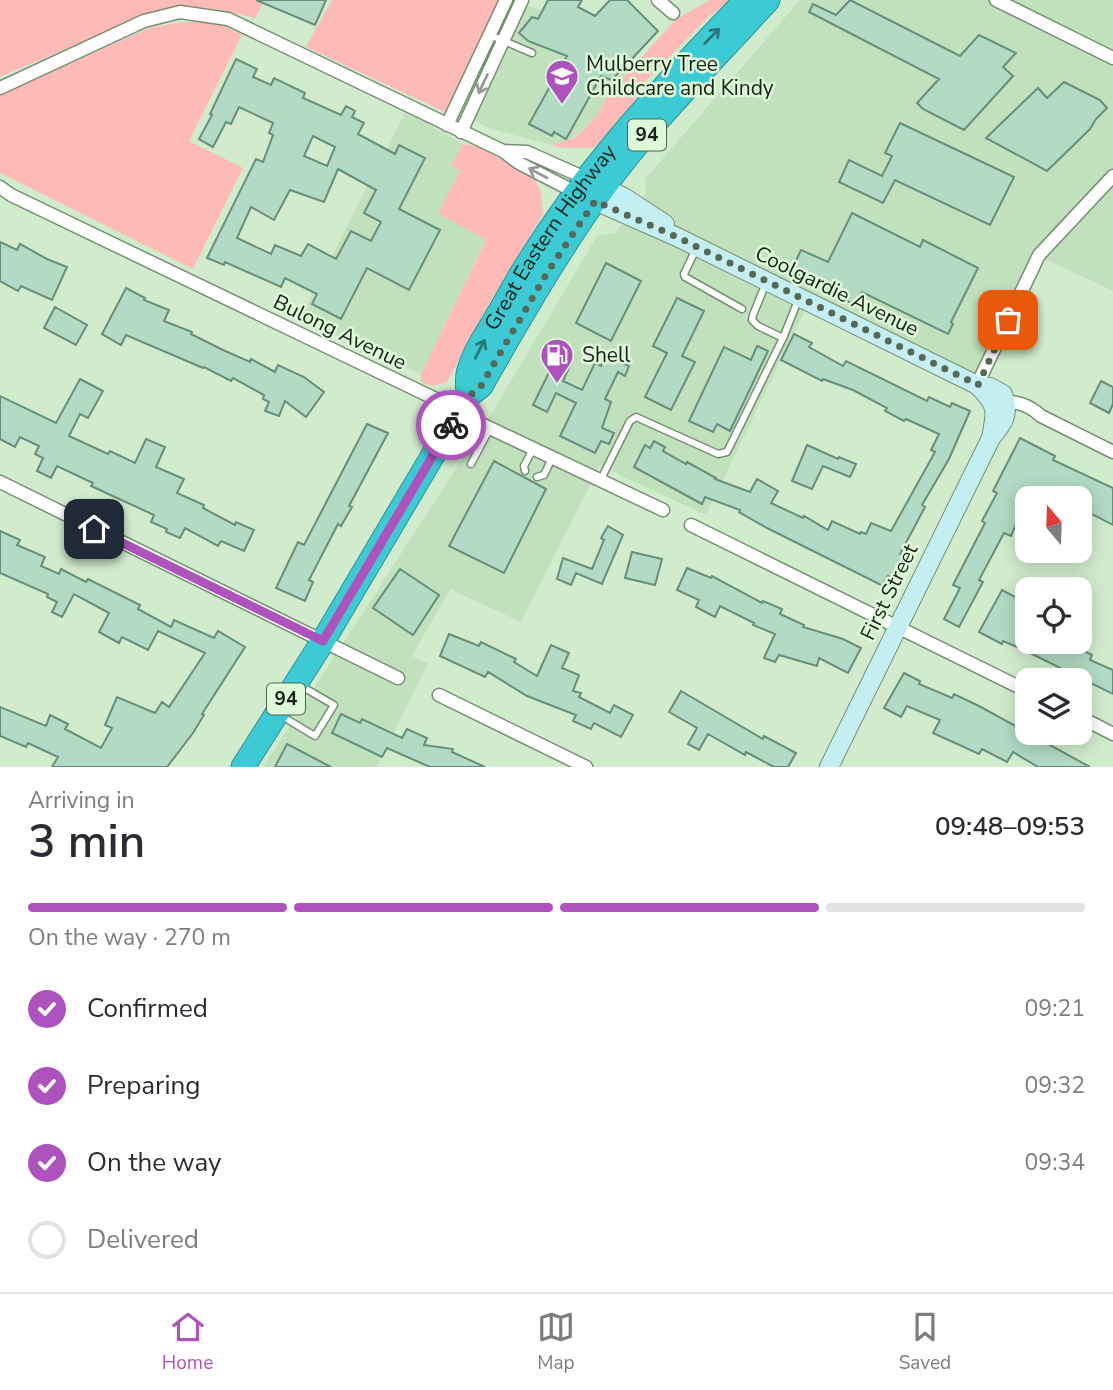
<!DOCTYPE html>
<meta charset="utf-8">
<style>
:root{--surface:#fff;--page:#f2f2f3;--text:#2b2b33;--muted:#7c7c81;--line:#e1e1e2;--accent:#ae52bd}
body{margin:0;font-family:"Nunito Sans",sans-serif;background:var(--page);color:var(--text);height:100vh;display:flex;flex-direction:column;font-size:26px;white-space:nowrap}
*{box-sizing:border-box;margin:0}
p{font-size:23px;color:var(--muted)}
.icon{flex:none;width:38px;height:38px;fill:none;stroke:currentColor;stroke-width:2;stroke-linecap:round;stroke-linejoin:round}
.map{position:relative;height:767px;overflow:hidden}
.drawer{display:flex;flex-direction:column;background:var(--surface);flex:1}
.drawer>*{flex:none}
.needle{width:46px;rotate:341deg}
.tools{position:absolute;left:1015px;top:486px;display:grid;gap:14px}
.tools a{display:grid;place-items:center;width:77px;height:77px;border-radius:14px;background:var(--surface);box-shadow:0 4px 18px #0003;font-size:35px}
.pin{position:absolute;display:grid;place-items:center;width:60px;height:60px;color:#fff;margin:-30px;border-radius:14px;box-shadow:0 4px 10px #0006}
.courier{position:absolute;display:grid;place-items:center;width:70px;height:70px;margin:-35px;border:5px solid #ae52bd;border-radius:50%;background:#fff;color:#222;box-shadow:0 2px 9px #0007}
.head em{font-style:normal;font-weight:600}
.head div{display:flex;flex-direction:column-reverse}
.head{display:flex;align-items:center;justify-content:space-between;height:119px;padding:0 28px}
h1{font-size:46px;font-weight:600;line-height:52px}
.bar{display:grid;grid-template-columns:repeat(4,1fr);gap:10px 7px;align-content:center;height:84px;padding:0 28px}
.bar i{height:9px;border-radius:5px;background:var(--line)}
.bar .active{background:var(--accent)}
.bar p{grid-column:span 4}
ol{padding:0 28px;list-style:none}
li{display:flex;align-items:center;gap:21px;height:77px}
li p{margin-inline-start:auto}
li .icon{padding:7px;border-radius:50%;background:var(--accent);color:#fff;stroke-width:4}
li:last-child{color:var(--muted)}
li i{width:38px;height:38px;border:4px solid var(--line);border-radius:50%}
.menu{display:flex;justify-content:space-around;align-items:center;height:98px;border-top:2px solid var(--line);background:var(--surface);font-size:19px;color:var(--muted)}
.menu a{display:grid;justify-items:center;gap:4px}
.menu .active{color:var(--accent)}
.map>svg:first-child{display:block}
.built{fill:#c1e1bd}
.green{fill:#febab7}
.building{fill:#b2dac5;stroke:#688d7a;stroke-width:2;fill-rule:evenodd}
.lines{fill:none;stroke-linecap:round;stroke-linejoin:round}
.lane-casing{stroke:#768f73;stroke-width:9}
.street-casing{stroke:#768f73;stroke-width:15}
.secondary-casing{stroke:#768f73;stroke-width:20}
.highway-casing{stroke:#2f9092;stroke-width:25}
.lane{stroke:#fff;stroke-width:6}
.street{stroke:#fff;stroke-width:12}
.secondary{stroke:#c4eff2;stroke-width:18}
.highway{stroke:#3ccbd5;stroke-width:23}
.oneway{stroke:#2a7676}
.oneway2{stroke:#979b96}
.done{stroke:#586856;stroke-width:7;stroke-dasharray:0 12.6}
.route{stroke:#ae52bd;stroke-width:9}
.labels{text-anchor:middle;dominant-baseline:central;stroke-width:5;stroke-linejoin:round;paint-order:stroke}
.shield{fill:#def9da;stroke:#536251;stroke-width:2}
.shield-label{font-size:19px;font-weight:bold;fill:#172116}
.poi-label{font-size:21px;fill:#172116;stroke:#def9da;text-anchor:start}
.street-label{font-size:21px;fill:#172116;stroke:#def9da}
</style>
<div class="map">
<svg width="1113" height="767" viewBox="0 0 1113 767">
<rect width="100%" height="100%" fill="#d1eccd"/>
<path class="built" d="M800,0H1113V291L1039,256L982,388L809,302L706,515L600,466L521,622L450,589L412,656L428,663L377,767H263L490,416L597,236L615,233L646,193L645,179Z
M526,5L582,25L630,71L608,95L596,117L574,138L552,145L491,129L473,120Z
M406,111L463,144L451,165L461,170L486,239L421,374L300,318Z"/>
<path class="green" d="M0,0H265L255,18C212,8 193,1 148,14L0,77Z
M332,0H501L447,113L306,47Z
M710,0H730L707,18L644,83L635,100L594,148C576,147 570,151 552,145L575,138L596,117L608,95L675,20Z
M181,22H216L242,35L189,141L243,168L193,269L0,173V95L149,28Z
M463,144L481,147L535,180L541,192L543,214L487,307L447,382L433,386L421,382V374L486,240L438,213L460,171L451,165Z"/>
<path class="building" d="M256,0H326L315,25Z
M548,0H582L578,7L595,16L610,0H627L658,31L629,62L625,58L620,71L612,80L601,76L566,139L554,132L552,136L529,124L567,56L528,41L519,33L532,17L538,19Z
M850,0L960,56L979,35L1016,53L1003,67L1013,76L964,130L923,109L917,103L939,79L809,12L813,4L836,15Z
M236,59L257,69L253,77L271,85L274,78L305,93L303,98L341,115L346,106L355,111L352,117L364,123L358,134L395,154L399,145L425,158L399,209L440,230L409,290L367,268L341,319L312,304L317,294L285,278L281,287L225,262L224,265L207,258L256,159L263,162L273,135L269,133L273,123L239,107L231,124L226,122L213,147L199,139L212,115L210,114ZM313,136L335,147L327,166L304,156ZM338,169L376,190L364,213L381,222L371,241L351,231L336,259L308,244L301,256L275,245L271,254L237,238L251,207L274,220L290,190L324,202Z
M1064,82L1100,100L1107,108L1096,119L1090,129L1047,171L986,138L1038,88L1047,98Z
M900,123L1014,177L990,225L895,180L883,203L839,182L849,160L882,176L892,156L885,153Z
M852,213L920,247L923,240L978,268L951,322L953,324L948,334L862,292L855,305L820,287L821,285L791,271L801,250L828,262Z
M0,242L17,250L20,244L47,259L67,267L52,300L21,286L18,291L0,281Z
M606,263L641,281L611,341L576,323Z
M126,288L145,298L144,300L169,310L164,321L192,332L191,334L223,350L250,362L251,359L275,372L278,365L304,377L324,392L306,417L285,401L279,416L265,411L269,402L263,399L264,395L233,378L231,381L204,367L203,368L126,335L121,345L102,334Z
M677,298L704,311L682,356L695,362L671,410L645,397L667,353L653,346Z
M55,307L87,325L76,345L44,328Z
M794,334L812,343L809,347L843,366L846,361L927,401L929,397L950,407L952,403L970,411L949,459L922,505L925,507L900,554L907,558L895,580L888,576L883,586L767,528L739,512L740,510L705,497L702,504L634,467L645,445L650,448L654,441L665,447L663,451L686,464L687,462L716,478L715,479L750,492L757,479L778,491L771,503L803,518L804,516L828,530L832,521L860,534L861,532L866,534L871,523L891,531L935,452L931,450L939,434L906,419L904,421L885,411L887,408L853,390L823,379L822,381L781,360Z
M757,346L768,351L730,431L717,424L713,432L689,421L724,347L751,360Z
M559,352L573,359L563,381L582,390L595,363L601,366L606,355L629,366L625,376L618,372L605,399L611,402L602,428L614,433L609,444L601,441L595,453L560,436L576,403L556,393L547,412L533,405Z
M80,379L103,391L88,418L80,414L69,436L108,454L110,451L135,463L146,439L165,447L156,467L184,479L177,493L204,505L203,508L235,525L236,522L254,530L244,551L221,541L218,546L185,528L180,538L166,532L167,529L151,522L154,515L91,486L93,483L57,466L51,478L37,471L43,458L35,454L39,446L20,437L15,447L0,439V396L56,423Z
M1101,381L1113,387V404L1109,413L1090,403Z
M367,424L388,433L349,506L352,507L341,526L338,524L309,580L313,582L305,601L276,588L298,542L304,545Z
M1020,438L1055,456L1053,460L1113,488V525L1080,508V499H1027L1011,536L1004,533L979,580L983,582L959,627L944,619L960,588L953,585L985,523L982,521L997,493L993,491Z
M807,445L838,459L839,457L856,464L850,477L823,466L812,489L792,481Z
M494,461L546,489L504,573L449,546Z
M608,526L623,535L602,584L576,573L571,585L557,579L563,558L592,569L604,540L601,538Z
M0,531L20,540L17,545L45,557L41,566L59,574L61,569L86,582L88,579L140,605L138,609L171,627L174,620L214,638L218,631L245,647L202,714L204,715L193,733L167,767H52L58,757L28,743L26,747L0,736V707L46,726L50,715L68,724L65,729L101,748L112,728L105,725L117,697L155,713L162,702L169,707L205,653L158,631L148,650L122,637L119,643L99,632L109,613L74,594L62,617L52,612L57,602L47,597L48,594L0,573Z
M632,552L662,559L655,585L625,578Z
M687,568L711,578L712,576L762,603L763,601L782,609L780,614L804,625L803,627L843,639L861,648L848,673L819,658L817,666L779,655L775,662L764,658L775,634L753,625L754,623L720,606L715,617L696,607L699,600L677,590Z
M400,569L439,595L413,635L373,608Z
M1002,590L1024,602L1021,608L1027,611V642H1067L1092,655L1090,660L1113,670V694L1024,650L1003,641L1002,644L979,632Z
M449,634L479,646L481,642L516,659L514,662L537,676L551,645L569,653L562,668L579,675L573,691L581,693L579,697L610,713L614,705L633,715L621,737L594,723L591,729L573,721L576,715L527,696L488,672L485,677L440,656Z
M904,673L920,681L919,684L952,698L954,694L979,706L1090,767H1038L1013,752L1007,762L982,749L979,754L933,733L940,720L907,706L901,717L884,708Z
M681,691L763,739L764,736L796,753L788,767H774L746,752L745,755L708,734L699,750L688,744L697,728L669,712Z
M341,714L360,723L362,719L402,738L407,729L427,738L424,745L453,749L452,752L485,767H430L387,748L382,757L332,733Z
M287,744L331,767H275Z"/>
<g class="lines">
<defs>
<path id="lane" d="M490,35L532,53
M696,249L684,274L685,277L742,309
M766,283L753,315L752,320L758,326L783,338L799,298
M471,464L490,428
M525,471L524,466L533,449
M537,477L544,475L552,458
M600,481L630,421L636,417L718,454L727,452L783,338
M280,715L315,736L334,705L301,686"/>
<path id="street" d="M658,0L673,13
M996,0L1113,58
M0,88L144,21L180,12L228,19L503,151L519,163L575,192
M447,125L506,0
M461,132L522,0
M504,151L527,152L585,178
M0,187L11,195L444,403L458,413L663,510
M977,385L1039,255L1113,176
M1000,404C1015,399 1030,406 1041,416L1113,452
M0,482L398,678
M691,525L1027,691
M439,695L586,767
M1080,717L1113,734"/>
<path id="secondary" d="M593,182L624,197L665,224
M584,196L677,237L977,385C999,407 996,410 991,438
M829,767L991,438C1004,423 1010,414 1003,394L990,387L980,386"/>
<g id="highway">
<path id="s1" d="M468,396C468,388 466,378 469,370C475,349 493,324 504,304C568,187 654,95 746,0"/>
<path d="M243,767L323,641L468,396L481,386C519,319 557,253 602,190C651,122 712,62 768,0"/>
</g>
</defs>
<use href="#lane" class="lane-casing"/>
<use href="#street" class="street-casing"/>
<use href="#secondary" class="secondary-casing"/>
<use href="#highway" class="highway-casing"/>
<use href="#lane" class="lane"/>
<use href="#street" class="street"/>
<use href="#secondary" class="secondary"/>
<use href="#highway" class="highway"/>
</g>
<defs><path id="oneway-shaft" d="M-6 0H5M1.5-3L5.5 0L1.5 3" fill="none" stroke-width="1.6" stroke-linecap="round" stroke-linejoin="round" transform="scale(1.75)"/></defs>
<g class="oneway">
<use href="#oneway-shaft" transform="translate(712 36) rotate(-46)"/>
<use href="#oneway-shaft" transform="translate(480 349) rotate(-63)"/>
</g>
<g class="oneway2">
<use href="#oneway-shaft" transform="translate(483 84) rotate(115)"/>
<use href="#oneway-shaft" transform="translate(538 173) rotate(-152)"/>
</g>
<g class="lines">
<path class="done" d="M451,425L468,397L481,386L547,273L595,201L677,237L978,385L1008,320"/>
<path class="route" d="M94,529L323,641L451,425"/>
</g>
<defs>
<symbol id="school-pin" viewBox="-11 -11 22 30"><path d="M0 17L-7.5 6A9.5 9.5 0 1 1 7.5 6Z" fill="#ae52bd" stroke="#def9da"/><path d="M0-5L7-2L0 1L-7-2ZM-4 1L0 2.5L4 1V4Q0 6-4 4Z" fill="#fff"/></symbol>
<symbol id="fuel-pin" viewBox="-11 -11 22 30"><path d="M0 17L-7.5 6A9.5 9.5 0 1 1 7.5 6Z" fill="#ae52bd" stroke="#def9da"/><path d="M-5.5-6h7V0h2V4h1.3V-2.5L3-4.5l.8-.8L6-3V5H2.5V1h-1V6h-7ZM-4.2-4.7v3.2H.2V-4.7Z" fill="#fff"/></symbol>
</defs>
<g fill-rule="evenodd">
<use href="#school-pin" x="543" y="57" width="38" height="52"/>
<use href="#fuel-pin" x="538" y="336" width="38" height="52"/>
</g>
<g class="labels">
<g class="shield">
<rect x="628" y="119.5" width="38" height="31" rx="5"/>
<rect x="267" y="683.5" width="38" height="31" rx="5"/>
</g>
<g class="shield-label">
<text x="647" y="135">94</text>
<text x="286" y="699">94</text>
</g>
<g class="poi-label">
<text x="586" y="64">Mulberry Tree<tspan x="586" dy="24">Childcare and Kindy</tspan></text>
<text x="582" y="355">Shell</text>
</g>
<g class="street-label">
<text stroke="none"><textPath href="#s1" startOffset="182">Great Eastern Highway</textPath></text>
<text transform="translate(837 291) rotate(26)">Coolgardie Avenue</text>
<text transform="translate(340 332) rotate(26)">Bulong Avenue</text>
<text transform="translate(889 592) rotate(-64)">First Street</text>
</g>
</g>
</svg>
<div class="tools">
<a><svg class="needle" viewBox="-14 -14 28 28"><path d="M0-13l5 13h-10z" fill="#e53935"/><path d="M0 13l5-13h-10z" fill="#7c7c81"/></svg></a>
<a><svg class="icon" aria-label="locate" viewBox="0 0 24 24"><circle cx="12" cy="12" r="6"/><path d="M12 2v4M12 18v4M2 12h4M18 12h4"/></svg></a>
<a><svg class="icon" aria-label="layers" viewBox="0 0 24 24"><path d="M12 4l9 5-9 5-9-5zM3 14l9 5 9-5"/></svg></a>
</div>
<div class="pin" style="left:1008px;top:320px;background:#ea580c"><svg class="icon" aria-label="bag" viewBox="0 0 24 24"><path d="M5 8h14l-1 12H6zM9 8a3 3 0 0 1 6 0"/></svg></div>
<div class="pin" style="left:94px;top:529px;background:#1f2937"><svg class="icon" aria-label="home" viewBox="0 0 24 24"><path d="M3 11l9-7 9 7M6 9v11h12V9"/></svg></div>
<div class="courier" style="left:451px;top:425px"><svg class="icon" aria-label="bike" viewBox="0 0 24 24"><circle cx="6" cy="16" r="4"/><circle cx="18" cy="16" r="4"/><path d="M6 16l4-8h5l3 8M10 8l3 8H6M13 5h3"/></svg></div>
</div>
<section class="drawer">
<div class="head"><div><h1>3 min</h1><p>Arriving in</p></div><em>09:48–09:53</em></div>
<div class="bar"><i class="active"></i><i class="active"></i><i class="active"></i><i></i><p>On the way · 270 m</p></div>
<ol>
<li><svg class="icon" aria-label="check" viewBox="0 0 24 24"><path d="M5 12l5 5 9-10"/></svg>Confirmed<p>09:21</p></li>
<li><svg class="icon" aria-label="check" viewBox="0 0 24 24"><path d="M5 12l5 5 9-10"/></svg>Preparing<p>09:32</p></li>
<li><svg class="icon" aria-label="check" viewBox="0 0 24 24"><path d="M5 12l5 5 9-10"/></svg>On the way<p>09:34</p></li>
<li><i></i>Delivered</li>
</ol>
</section>
<nav class="menu">
<a class="active"><svg class="icon" aria-label="home" viewBox="0 0 24 24"><path d="M3 11l9-7 9 7M6 9v11h12V9"/></svg>Home</a>
<a><svg class="icon" aria-label="map" viewBox="0 0 24 24"><path d="M3 6l6-2 6 2 6-2v14l-6 2-6-2-6 2zM9 4v14M15 6v14"/></svg>Map</a>
<a><svg class="icon" aria-label="saved" viewBox="0 0 24 24"><path d="M7 4h10v16l-5-4-5 4z"/></svg>Saved</a>
</nav>
